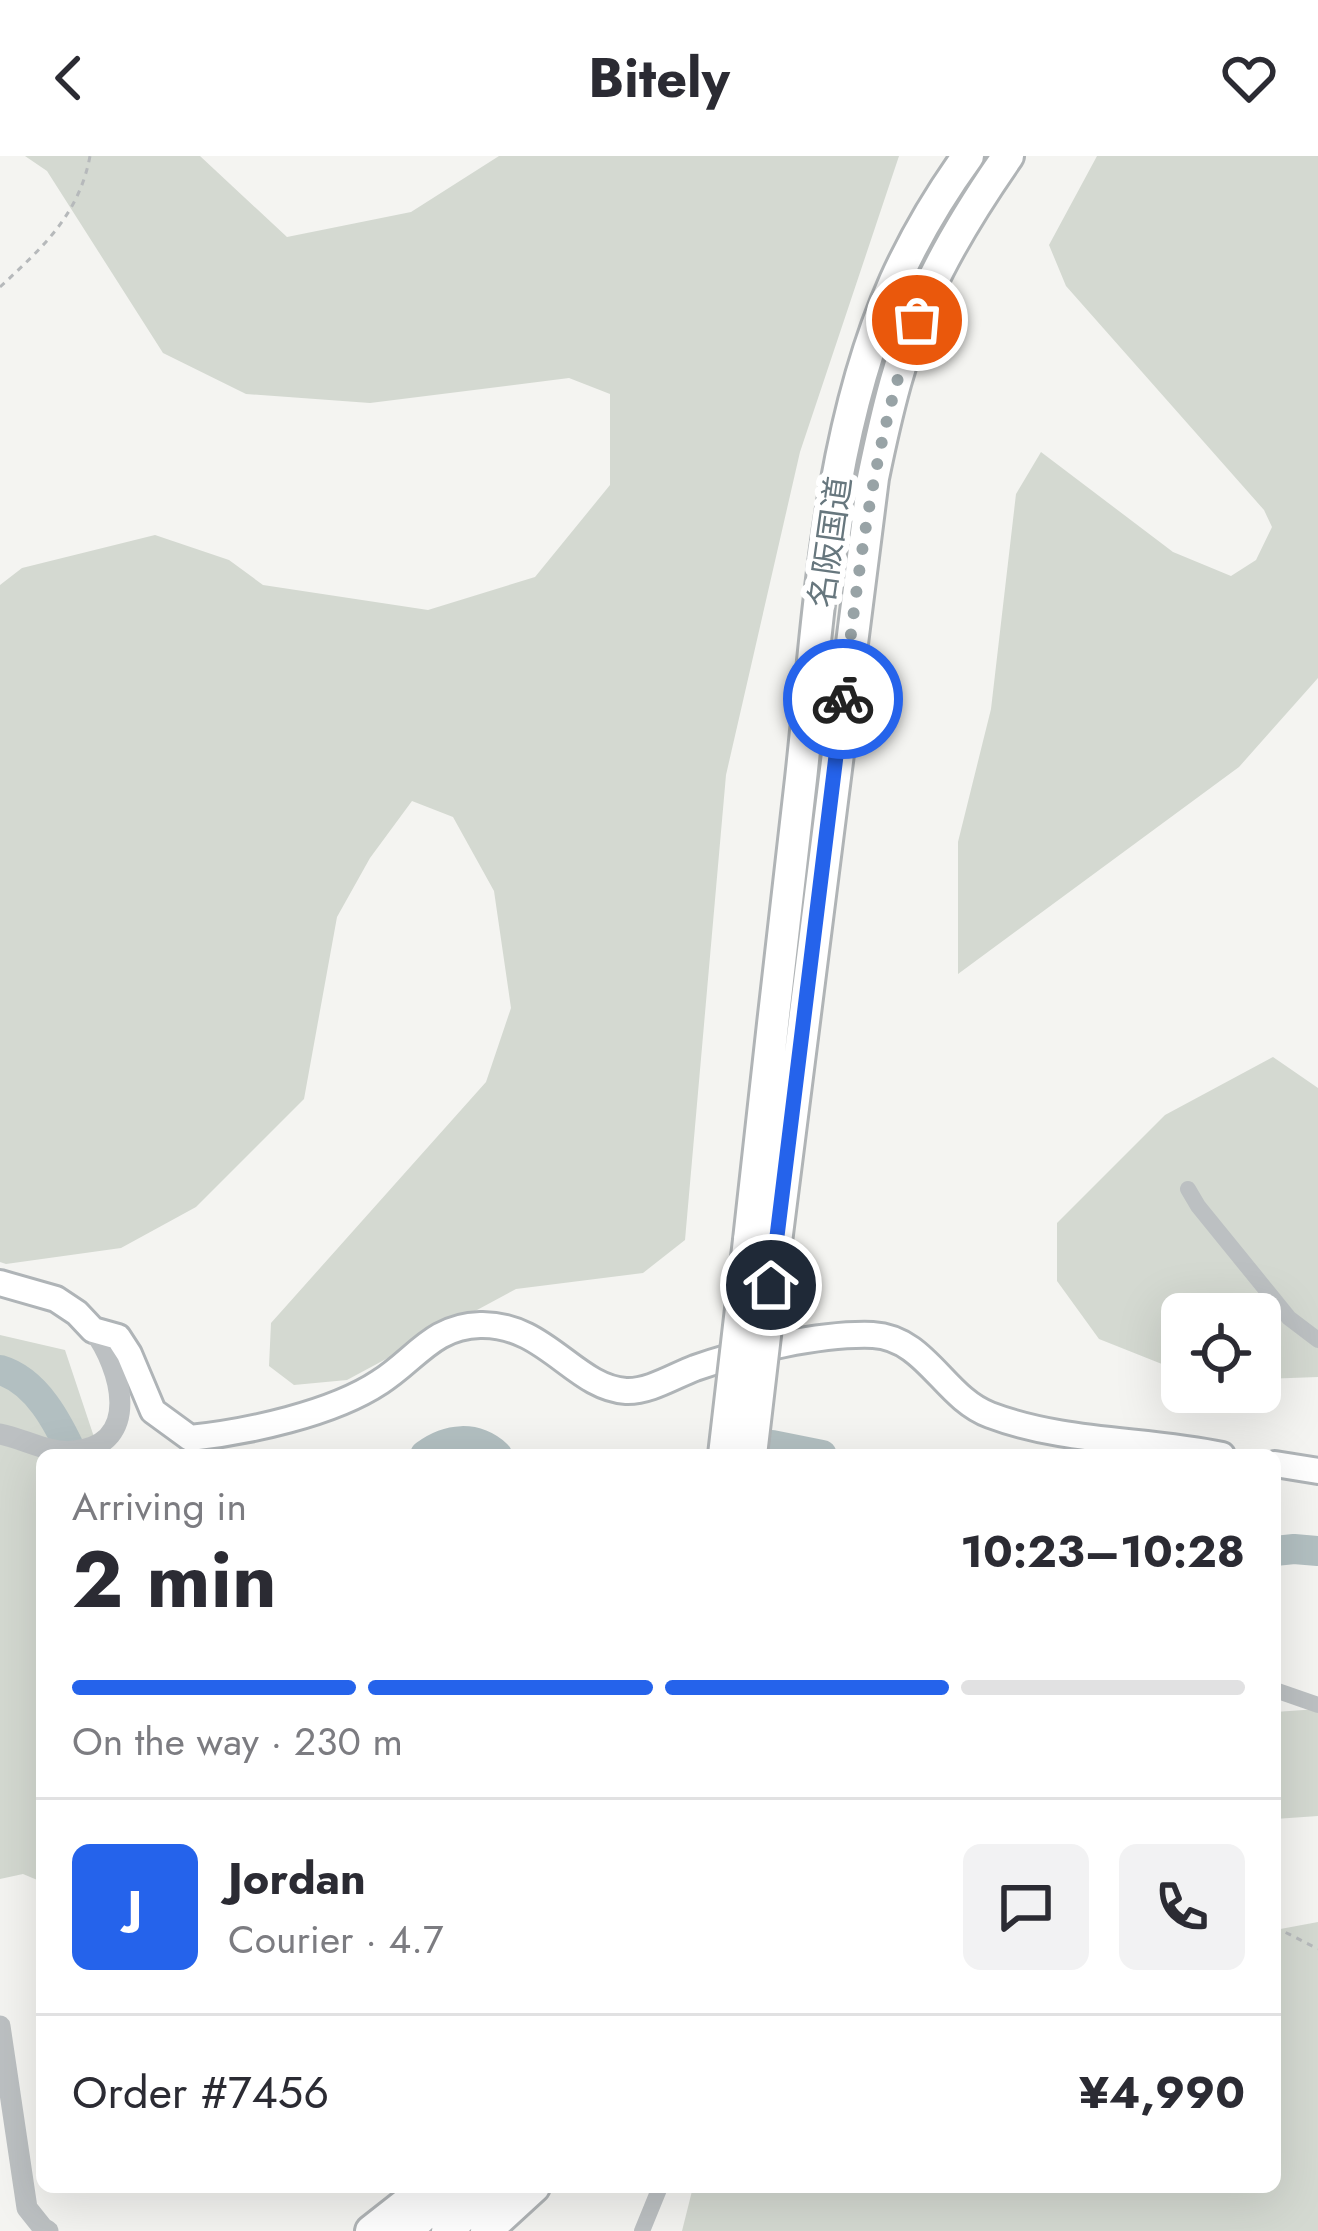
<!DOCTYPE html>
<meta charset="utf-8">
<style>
:root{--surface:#fff;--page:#f2f2f3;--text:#2b2b33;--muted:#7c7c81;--line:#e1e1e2;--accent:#2563eb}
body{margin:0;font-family:Jost,"Noto Sans JP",sans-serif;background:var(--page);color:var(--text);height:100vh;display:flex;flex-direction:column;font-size:45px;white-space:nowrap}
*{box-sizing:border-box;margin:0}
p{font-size:39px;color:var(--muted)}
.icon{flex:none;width:66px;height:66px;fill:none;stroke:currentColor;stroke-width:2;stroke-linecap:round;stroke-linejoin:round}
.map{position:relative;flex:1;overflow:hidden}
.details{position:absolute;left:36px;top:1293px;width:1245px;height:744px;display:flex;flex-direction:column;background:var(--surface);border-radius:18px;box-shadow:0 12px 48px #0002}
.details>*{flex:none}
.fabs{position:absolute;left:1161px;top:1137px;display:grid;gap:24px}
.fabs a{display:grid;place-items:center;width:120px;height:120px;border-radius:18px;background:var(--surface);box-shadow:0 12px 48px #0002;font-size:60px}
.pin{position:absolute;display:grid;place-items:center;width:102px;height:102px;color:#fff;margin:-51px;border:6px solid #fff;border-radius:50%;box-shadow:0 3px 12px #0007}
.courier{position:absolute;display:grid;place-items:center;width:120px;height:120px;margin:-60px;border:9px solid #2563eb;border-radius:50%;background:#fff;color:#222;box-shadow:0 3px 15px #0007}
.headline em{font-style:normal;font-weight:700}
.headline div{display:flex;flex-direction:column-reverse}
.headline{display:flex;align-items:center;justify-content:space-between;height:204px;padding:0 36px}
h1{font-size:78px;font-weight:700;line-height:90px}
.bar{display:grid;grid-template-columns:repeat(4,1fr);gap:18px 12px;align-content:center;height:144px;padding:0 36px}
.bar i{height:15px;border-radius:9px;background:var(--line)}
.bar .selected{background:var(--accent)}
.bar p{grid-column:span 4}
.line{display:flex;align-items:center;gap:30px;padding:0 36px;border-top:3px solid var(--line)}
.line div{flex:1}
.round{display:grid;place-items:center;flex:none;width:126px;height:126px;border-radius:18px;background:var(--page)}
header{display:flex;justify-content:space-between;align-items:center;height:156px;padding:0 36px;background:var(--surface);font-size:54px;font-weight:700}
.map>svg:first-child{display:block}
.green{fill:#d4d9d1}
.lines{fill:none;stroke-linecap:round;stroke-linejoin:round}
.river{stroke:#b2bfc1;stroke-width:30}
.secondary-casing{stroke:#afb4b7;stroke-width:30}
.motorway-casing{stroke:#b0b4b6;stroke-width:36}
.path{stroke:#b6b9bb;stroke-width:3;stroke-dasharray:6 6;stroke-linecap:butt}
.minor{stroke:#bcc0c2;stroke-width:16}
.tertiary{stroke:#bcc0c2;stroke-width:21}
.secondary{stroke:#fff;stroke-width:24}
.motorway{stroke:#fff;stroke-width:30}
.motorway-bridge-casing{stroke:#b0b4b6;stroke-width:36;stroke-linecap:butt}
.motorway-bridge{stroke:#fff;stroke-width:30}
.done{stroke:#98a3a6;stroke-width:12;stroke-dasharray:0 21.6}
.route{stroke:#2563eb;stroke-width:15}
.labels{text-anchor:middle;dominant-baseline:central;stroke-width:12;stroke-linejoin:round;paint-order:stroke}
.street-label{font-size:33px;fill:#67777e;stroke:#fff}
</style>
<header><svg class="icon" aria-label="back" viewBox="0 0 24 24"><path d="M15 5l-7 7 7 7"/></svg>Bitely<svg class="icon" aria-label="heart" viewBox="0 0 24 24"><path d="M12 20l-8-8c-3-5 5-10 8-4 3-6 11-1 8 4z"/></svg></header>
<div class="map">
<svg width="1318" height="2075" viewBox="0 0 1318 2075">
<rect width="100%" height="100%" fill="#f4f4f1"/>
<path class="green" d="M25,0H200L287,81L411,56L499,0H899L800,296L726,619L685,1084L643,1117L516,1133L347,1224L294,1229L269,1210L271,1167L486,926L511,852L494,735L453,661L412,645L370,702L337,761L304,943L196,1051L121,1092L6,1108L0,1106V429L22,412L155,379L229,404L263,429L428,454L535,421L610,329V238L569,222L370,247L246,238L163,197L47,15Z
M1097,0H1318V522L1239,611L958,818V686L991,553L1016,338L1041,296L1173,396L1231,420L1256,404L1272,371L1264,354L1066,130L1049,89Z
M1273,901L1318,932V1221L1260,1223V1158H1182V1216L1099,1183L1057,1125V1067L1165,959Z
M0,1179L65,1194L100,1299H42V1726L23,1718L0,1723Z
M1318,1553V1660L1275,1663V1556Z
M1318,1766V2075H682L693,2031H1275V1774Z"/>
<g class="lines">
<path class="river" d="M0,1214C37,1225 58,1267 73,1299
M728,1294L772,1289L822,1299
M425,1299C448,1282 475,1279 497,1299
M1275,1395L1294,1393L1318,1395"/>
<defs>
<path id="secondary" d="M0,1127L56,1143L77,1157L93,1174L118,1181L129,1198L153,1255L190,1282C247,1276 332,1258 380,1226C415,1204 433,1170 480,1169C545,1167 575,1232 626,1235C649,1236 674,1220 695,1212C744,1195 821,1177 873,1179C926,1182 944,1242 990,1259C1064,1287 1146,1283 1222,1299
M1275,1308L1318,1315"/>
<path id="motorway" d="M749,1084C766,930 783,777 801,623C819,459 827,278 895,125C915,81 939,40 968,0
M776,1086L873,322C886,259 901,194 928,135C950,87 978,43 1008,0
M371,2075L427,2031
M406,2075L456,2031
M447,2075L494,2031
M486,2075L534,2031"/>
</defs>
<use href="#secondary" class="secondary-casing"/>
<use href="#motorway" class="motorway-casing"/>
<path class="path" d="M0,131C42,92 79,59 90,0
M1275,1771L1318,1793"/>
<path class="minor" d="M1188,1033L1198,1050L1289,1162L1318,1184
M1275,1534L1318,1549
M642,2075L660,2031"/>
<path class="tertiary" d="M0,1278C25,1283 49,1298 74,1295C143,1289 121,1211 93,1174
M0,1870L27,2052L43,2072L48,2075"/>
<use href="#secondary" class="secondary"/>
<use href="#motorway" class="motorway"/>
<defs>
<path id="motorway-bridge" d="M724,1299L749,1084
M751,1299L776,1086"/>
</defs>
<use href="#motorway-bridge" class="motorway-bridge-casing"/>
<use href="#motorway-bridge" class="motorway-bridge"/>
</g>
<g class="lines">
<path class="done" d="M843,543C859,414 872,287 917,164"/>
<path class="route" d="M771,1129L843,543"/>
</g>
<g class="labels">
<g class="street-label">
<text transform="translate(830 386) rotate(-82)">名阪国道</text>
</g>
</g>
</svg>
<div class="fabs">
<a><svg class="icon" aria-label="locate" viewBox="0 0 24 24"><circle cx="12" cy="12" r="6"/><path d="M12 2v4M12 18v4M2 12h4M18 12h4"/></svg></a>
</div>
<div class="pin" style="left:917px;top:164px;background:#ea580c"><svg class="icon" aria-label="bag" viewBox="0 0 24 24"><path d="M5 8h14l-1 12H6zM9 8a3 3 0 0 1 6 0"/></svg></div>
<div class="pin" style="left:771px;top:1129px;background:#1f2937"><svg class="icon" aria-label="home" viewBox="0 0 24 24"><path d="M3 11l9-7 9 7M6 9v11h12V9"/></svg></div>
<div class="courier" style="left:843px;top:543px"><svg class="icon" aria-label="bike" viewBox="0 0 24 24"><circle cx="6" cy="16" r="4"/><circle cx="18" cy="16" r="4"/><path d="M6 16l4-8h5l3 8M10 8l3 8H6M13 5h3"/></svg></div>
<section class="details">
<div class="headline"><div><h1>2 min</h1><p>Arriving in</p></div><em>10:23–10:28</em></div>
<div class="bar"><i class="selected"></i><i class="selected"></i><i class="selected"></i><i></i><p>On the way · 230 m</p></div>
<div class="line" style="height:216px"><b class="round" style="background:var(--accent);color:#fff">J</b><div><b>Jordan</b><p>Courier · 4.7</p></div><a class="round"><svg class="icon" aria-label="chat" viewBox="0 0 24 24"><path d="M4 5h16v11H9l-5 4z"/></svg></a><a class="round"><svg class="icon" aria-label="phone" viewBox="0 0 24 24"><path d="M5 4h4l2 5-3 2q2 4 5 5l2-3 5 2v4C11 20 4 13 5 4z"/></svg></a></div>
<div class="line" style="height:156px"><div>Order #7456</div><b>¥4,990</b></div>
</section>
</div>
